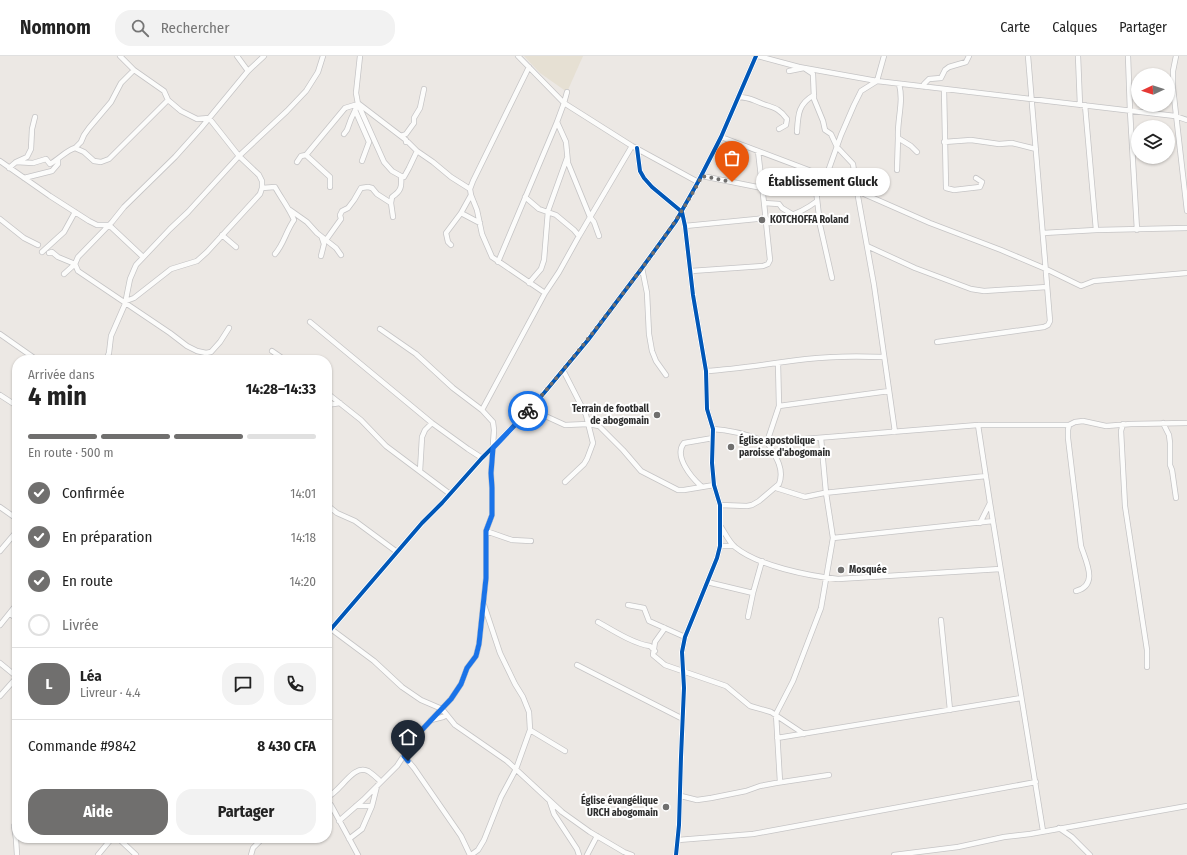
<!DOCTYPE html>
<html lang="fr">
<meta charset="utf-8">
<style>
:root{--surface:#fff;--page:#f2f2f2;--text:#222;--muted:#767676;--line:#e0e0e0;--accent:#706f6e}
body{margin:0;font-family:"Fira Sans Condensed",sans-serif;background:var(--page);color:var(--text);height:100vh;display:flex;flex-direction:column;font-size:15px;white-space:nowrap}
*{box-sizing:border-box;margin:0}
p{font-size:13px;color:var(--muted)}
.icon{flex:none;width:22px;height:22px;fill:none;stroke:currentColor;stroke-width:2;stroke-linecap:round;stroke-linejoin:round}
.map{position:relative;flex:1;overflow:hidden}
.details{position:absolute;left:12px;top:299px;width:320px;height:488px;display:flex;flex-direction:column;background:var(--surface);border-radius:16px;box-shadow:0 1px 3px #0004}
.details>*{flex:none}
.needle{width:26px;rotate:266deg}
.buttons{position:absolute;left:1131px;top:12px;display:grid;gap:8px}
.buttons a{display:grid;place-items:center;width:44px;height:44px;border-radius:50%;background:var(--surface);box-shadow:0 1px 3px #0004;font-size:20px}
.pin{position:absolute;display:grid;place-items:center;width:34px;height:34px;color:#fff;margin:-41px -17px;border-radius:50% 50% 50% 0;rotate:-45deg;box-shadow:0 0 4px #0007}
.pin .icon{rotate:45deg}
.courier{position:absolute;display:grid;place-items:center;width:40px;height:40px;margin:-20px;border:3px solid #1a73e8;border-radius:50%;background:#fff;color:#222;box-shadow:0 1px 5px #0007}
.bubble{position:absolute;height:28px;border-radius:14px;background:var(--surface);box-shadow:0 1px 3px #0004;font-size:13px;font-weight:700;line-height:28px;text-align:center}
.summary em{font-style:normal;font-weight:700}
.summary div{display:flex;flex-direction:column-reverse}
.summary{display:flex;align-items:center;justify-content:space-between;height:68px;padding:0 16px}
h1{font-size:26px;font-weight:700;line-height:30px}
.bar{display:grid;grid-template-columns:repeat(4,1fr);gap:6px 4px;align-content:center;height:48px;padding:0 16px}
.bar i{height:5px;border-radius:3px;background:var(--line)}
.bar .on{background:var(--accent)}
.bar p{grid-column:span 4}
.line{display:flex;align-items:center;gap:10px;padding:0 16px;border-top:1px solid var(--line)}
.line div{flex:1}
.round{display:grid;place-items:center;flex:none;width:42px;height:42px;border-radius:16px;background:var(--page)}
ol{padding:0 16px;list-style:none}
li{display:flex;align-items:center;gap:12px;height:44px}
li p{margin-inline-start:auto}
li .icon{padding:4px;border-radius:50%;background:var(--accent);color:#fff;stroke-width:4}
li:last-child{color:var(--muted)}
li i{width:22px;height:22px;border:2px solid var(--line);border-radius:50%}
.cta{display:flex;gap:8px;margin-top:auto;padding:8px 16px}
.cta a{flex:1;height:46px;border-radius:16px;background:var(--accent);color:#fff;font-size:16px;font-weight:700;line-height:46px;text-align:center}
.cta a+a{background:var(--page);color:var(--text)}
header{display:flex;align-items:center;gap:24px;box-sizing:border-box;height:56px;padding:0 20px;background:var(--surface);border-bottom:1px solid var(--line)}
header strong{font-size:19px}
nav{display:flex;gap:22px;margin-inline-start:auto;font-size:14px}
.search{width:280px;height:36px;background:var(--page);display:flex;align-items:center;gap:10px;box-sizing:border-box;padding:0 14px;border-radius:16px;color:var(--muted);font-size:15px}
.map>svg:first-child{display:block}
.education{fill:#e6e0d3}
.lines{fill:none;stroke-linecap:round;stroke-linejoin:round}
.street-casing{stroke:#c5c4c5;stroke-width:6}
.street{stroke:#fcfcfb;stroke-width:4.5}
.cycleway-casing{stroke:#fff;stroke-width:6}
.cycleway{stroke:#0057b8;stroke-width:4}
.done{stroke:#706f6e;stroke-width:4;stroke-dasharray:0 7.2}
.route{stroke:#1a73e8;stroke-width:5}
.poi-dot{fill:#706f6e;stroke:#fff;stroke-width:1.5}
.labels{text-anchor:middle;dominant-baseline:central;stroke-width:4;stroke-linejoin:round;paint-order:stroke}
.poi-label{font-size:10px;font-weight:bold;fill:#2e2e2e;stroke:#fff;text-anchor:start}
</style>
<header>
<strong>Nomnom</strong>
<div class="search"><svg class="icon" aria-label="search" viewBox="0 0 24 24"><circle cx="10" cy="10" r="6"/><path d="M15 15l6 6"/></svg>Rechercher</div>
<nav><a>Carte</a><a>Calques</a><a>Partager</a></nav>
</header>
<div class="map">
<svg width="1187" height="799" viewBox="0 0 1187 799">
<rect width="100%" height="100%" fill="#ece8e4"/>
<path class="education" d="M524,0H583L567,36L540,17Z"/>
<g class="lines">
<defs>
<path id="street" d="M120,0L134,14L164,35L168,44L181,55L197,63L209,62L239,100L259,119L262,125V132L260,138L207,196L197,205L171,213L134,242L126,245
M237,0L248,15
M360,0L356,37L358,48L384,106L392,115L401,120
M518,0L564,47L632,90L698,126
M758,0L799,11L877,25L1175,60L1187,64
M1078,0L1080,49
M1128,0L1130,55L1137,174
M1176,0L1173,15V32L1187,155
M529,11L473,125L470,133L471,139L477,154L482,178L492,201L545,237
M789,15L804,12L813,18L814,43L823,65L825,74L831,78L837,91L853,108L857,135L874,229L895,376
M899,28C904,46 897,63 898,82L911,90L917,96
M925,31L924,28L929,23L941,22L945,14L949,11L966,6L969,0
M944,33L946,132L954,134L980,131L982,126L976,122
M738,41C750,41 752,44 763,48C774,52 779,52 787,63L786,69L779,73
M359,48L406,84V86H408L417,95
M1085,49L1096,174
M355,54L369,86L362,105
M557,66L566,86L568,107L590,161L594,166L599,180
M797,76C798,59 798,48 814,39
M401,80L406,78L414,67V62L420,52L424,33
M721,81L814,116L930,167L1001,194L1046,213L1081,230L1094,225L1187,217
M944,86L971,84L999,88L1012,87L1036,93
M75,92L81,86L84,79L89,72L111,46L121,27L134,14
M637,92L640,115L644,122L652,131L682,156L685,170L693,239L706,315L707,353L713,373L712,407L714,429L720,449V490L717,502L685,581L682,596L684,632L681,701L679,769L676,799
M0,105L50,140L89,165L97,169H109L143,201
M16,106L33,107L46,103L50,108C59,103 67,94 75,92L84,96L94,105L101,106L109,103L168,44
M297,106L301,100L306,99
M9,112L16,106L27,101L31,93L32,73L35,61
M897,114L898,82
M814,116L820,169L832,222
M401,120L404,121L409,112L417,95L433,106L451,121L470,133
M702,120L762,132
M826,121L841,79L854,49L861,35L877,25L884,0
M24,122L52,115L58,108V104
M330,131V121L306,99L345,52L358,48L351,63L347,74L344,78
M262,132L275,131C281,142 289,152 294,164C286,175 284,188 275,198
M471,139L461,157L480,167
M525,141L539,153L556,159L574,174L579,180
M391,147L393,161
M764,147L779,148L782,152L792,158L793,163L802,165H820
M290,154L307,166L317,177L336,192L341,199
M766,162L770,167C775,163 779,162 785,161C796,158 808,152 817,145
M0,163L24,182L38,189
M685,170L766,162
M1043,177L1096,174L1187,172
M222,179L236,191
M326,184L341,163L340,159L342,155L348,152L354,144L361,132L368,131L372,132L377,138L391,147L392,141C401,135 402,131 401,120
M451,189L448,186L446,177L461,157
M867,190L915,212L971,233L984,235L1047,231
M42,196L64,176L75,156
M49,197L52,196L58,201L75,208L64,218
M321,200L324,188L322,182
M498,206L557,66L564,47L567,36
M642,212L647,237L649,278L652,295L656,305L666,319
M691,215L763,210L768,208L770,204L764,147L758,95
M529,227L541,213L544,204L548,155L567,102
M310,266L432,367L468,393L482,402
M229,272L220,286L211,296L206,297L197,295L187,290L170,277L78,215L75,208L78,201L112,166L124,151L175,101L201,72L248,15L264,0
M0,278L37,304
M937,286L1044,271L1048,269L1050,265L1028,0
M272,295L285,304
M106,304L109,297L111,280L125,248L130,223L136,209L170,173L188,156L239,100L287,55L306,35L318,16L323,0
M778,307L779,350L767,386L978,369H1069
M563,314L586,359L593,387L587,403L584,408L565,426
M706,315C740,313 773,307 807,303C832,300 858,300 884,301
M327,337L361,364L386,390L450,438
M0,339L17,350
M327,349L340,347
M779,350L889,335
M530,353L565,369L588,368L599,370L623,394L641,415L678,434H684L714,429
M482,354L545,237L559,216L579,180L632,90
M1163,367L1169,379L1170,387V409L1172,414L1176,442
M1123,368L1121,375L1125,450L1147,594V611
M978,369L990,447L980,467
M713,373C732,374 749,379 767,386C775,399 785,413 779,428L759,445L752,449L747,450L720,449
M420,415L422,381L425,374L432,367
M701,430C692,422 673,400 684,387L713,382
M776,432L805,441L824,437L986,420
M990,447L1043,775
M327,449L337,457L355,465L397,496
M0,451L17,463
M721,471C725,477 729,486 735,491C758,510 809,520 838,523L1000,513
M486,475L512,484L531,485
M833,482L993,465
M720,490H734
M0,495L17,475
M707,526L753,537
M1076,535C1099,529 1086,506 1081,490L1068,382V374L1069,369L1075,366L1083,365L1106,370L1131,368L1187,367
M628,549L644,552L649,565L685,581
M10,557L17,564
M748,561L753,537L762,505
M941,564L950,654
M598,566C612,574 634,588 650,590L655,595
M0,569L17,548
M327,570L374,605L402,631L421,644L442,653L455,669L507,705L562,756L590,776L624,796L632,799
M665,572L655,586L653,599L665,609L726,630L750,650L771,656L804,678
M327,577L331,573L422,467L442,447L482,402L518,366L544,337L588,284L642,212L676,165L698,126L721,81L756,0
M0,607L17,621
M577,609L683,663
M0,640L17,621
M431,664L443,661L447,659
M530,674L565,695
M777,682L1021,642
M404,700L414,712L461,780L470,799
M780,726L776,658L793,625L821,552L833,482L826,437L821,382
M681,740L697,744L711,742L746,735L760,730L776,727L829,719
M327,741C340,737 353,707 368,715C373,718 377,722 381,726
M327,745L331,749L358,799
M550,746L554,758L577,793L579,799
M356,750H372
M339,765L363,744L397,710L418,678L451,643L461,628L467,612L476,600L479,588L486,522V475L492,459V432L491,417L494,374L493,366L482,354L453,332L416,298L380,273
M14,770L16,783L17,799
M1059,772L1072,781L1090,799
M118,782L136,799
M349,783L362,773L372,750L377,730
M678,784L753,778L1036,726
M98,799L112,782
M251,799L253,792L263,782
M471,799L478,794L484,784L501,741L516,713L530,674L529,656L523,641L515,628L500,597L484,549
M587,799L597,780
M894,799L958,791L1004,781L1030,778L1187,750"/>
</defs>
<use href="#street" class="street-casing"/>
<use href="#street" class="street"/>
<defs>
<path id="cycleway" d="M637,92L640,115L644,122L652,131L682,156L685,170L693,239L706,315L707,353L713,373L712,407L714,429L720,449V490L717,502L685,581L682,596L684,632L681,701L679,769L676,799
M327,577L331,573L422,467L442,447L482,402L518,366L544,337L588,284L642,212L676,165L698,126L721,81L756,0"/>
</defs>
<use href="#cycleway" class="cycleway-casing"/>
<use href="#cycleway" class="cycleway"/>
</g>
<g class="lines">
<path class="done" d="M528,355C560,319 589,282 618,244C649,203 678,165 702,120L732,126"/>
<path class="route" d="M408,705L404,700L418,678L451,643L461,628L467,612L476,600L479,588L486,522V475L492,459V432L491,417L493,392L528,355"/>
</g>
<g class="poi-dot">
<circle cx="762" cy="164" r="4"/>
<circle cx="657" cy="359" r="4"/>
<circle cx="731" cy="391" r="4"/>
<circle cx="841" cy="514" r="4"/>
<circle cx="666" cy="751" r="4"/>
</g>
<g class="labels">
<g class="poi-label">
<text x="770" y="164">KOTCHOFFA Roland</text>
<text x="649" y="353" text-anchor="end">Terrain de football<tspan x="649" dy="12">de abogomain</tspan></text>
<text x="739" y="385">Église apostolique<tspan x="739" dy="12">paroisse d'abogomain</tspan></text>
<text x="849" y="514">Mosquée</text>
<text x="658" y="745" text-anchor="end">Église évangélique<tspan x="658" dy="12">URCH abogomain</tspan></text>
</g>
</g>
</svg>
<div class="buttons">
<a><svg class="needle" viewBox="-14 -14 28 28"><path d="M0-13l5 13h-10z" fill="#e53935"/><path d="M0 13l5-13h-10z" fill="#767676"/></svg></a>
<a><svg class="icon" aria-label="layers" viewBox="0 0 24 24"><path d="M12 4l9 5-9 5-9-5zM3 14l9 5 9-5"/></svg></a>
</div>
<div class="pin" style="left:732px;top:126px;background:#ea580c"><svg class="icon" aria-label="bag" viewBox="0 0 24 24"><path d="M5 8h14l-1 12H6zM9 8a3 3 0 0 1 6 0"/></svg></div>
<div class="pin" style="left:408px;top:705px;background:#1f2937"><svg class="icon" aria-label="home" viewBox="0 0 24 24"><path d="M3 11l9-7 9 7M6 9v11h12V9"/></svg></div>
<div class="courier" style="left:528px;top:355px"><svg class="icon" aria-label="bike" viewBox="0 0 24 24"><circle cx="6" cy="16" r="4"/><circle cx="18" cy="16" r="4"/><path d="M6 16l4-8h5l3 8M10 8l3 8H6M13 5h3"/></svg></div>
<div class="bubble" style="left:756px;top:112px;width:134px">Établissement Gluck</div>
<section class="details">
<div class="summary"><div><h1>4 min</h1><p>Arrivée dans</p></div><em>14:28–14:33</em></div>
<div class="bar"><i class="on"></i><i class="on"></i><i class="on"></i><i></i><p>En route · 500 m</p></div>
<ol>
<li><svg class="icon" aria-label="check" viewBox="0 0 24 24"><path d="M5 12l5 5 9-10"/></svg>Confirmée<p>14:01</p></li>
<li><svg class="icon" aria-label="check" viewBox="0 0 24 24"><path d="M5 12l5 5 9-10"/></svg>En préparation<p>14:18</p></li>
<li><svg class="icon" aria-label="check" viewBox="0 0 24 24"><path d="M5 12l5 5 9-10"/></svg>En route<p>14:20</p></li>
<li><i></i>Livrée</li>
</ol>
<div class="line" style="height:72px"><b class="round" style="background:var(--accent);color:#fff">L</b><div><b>Léa</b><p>Livreur · 4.4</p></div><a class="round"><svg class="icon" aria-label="chat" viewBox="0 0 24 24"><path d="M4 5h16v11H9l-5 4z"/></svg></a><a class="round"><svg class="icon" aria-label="phone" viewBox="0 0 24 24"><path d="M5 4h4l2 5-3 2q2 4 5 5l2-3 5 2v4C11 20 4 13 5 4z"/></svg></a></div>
<div class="line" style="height:52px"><div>Commande #9842</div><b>8 430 CFA</b></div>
<div class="cta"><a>Aide</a><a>Partager</a></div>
</section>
</div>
